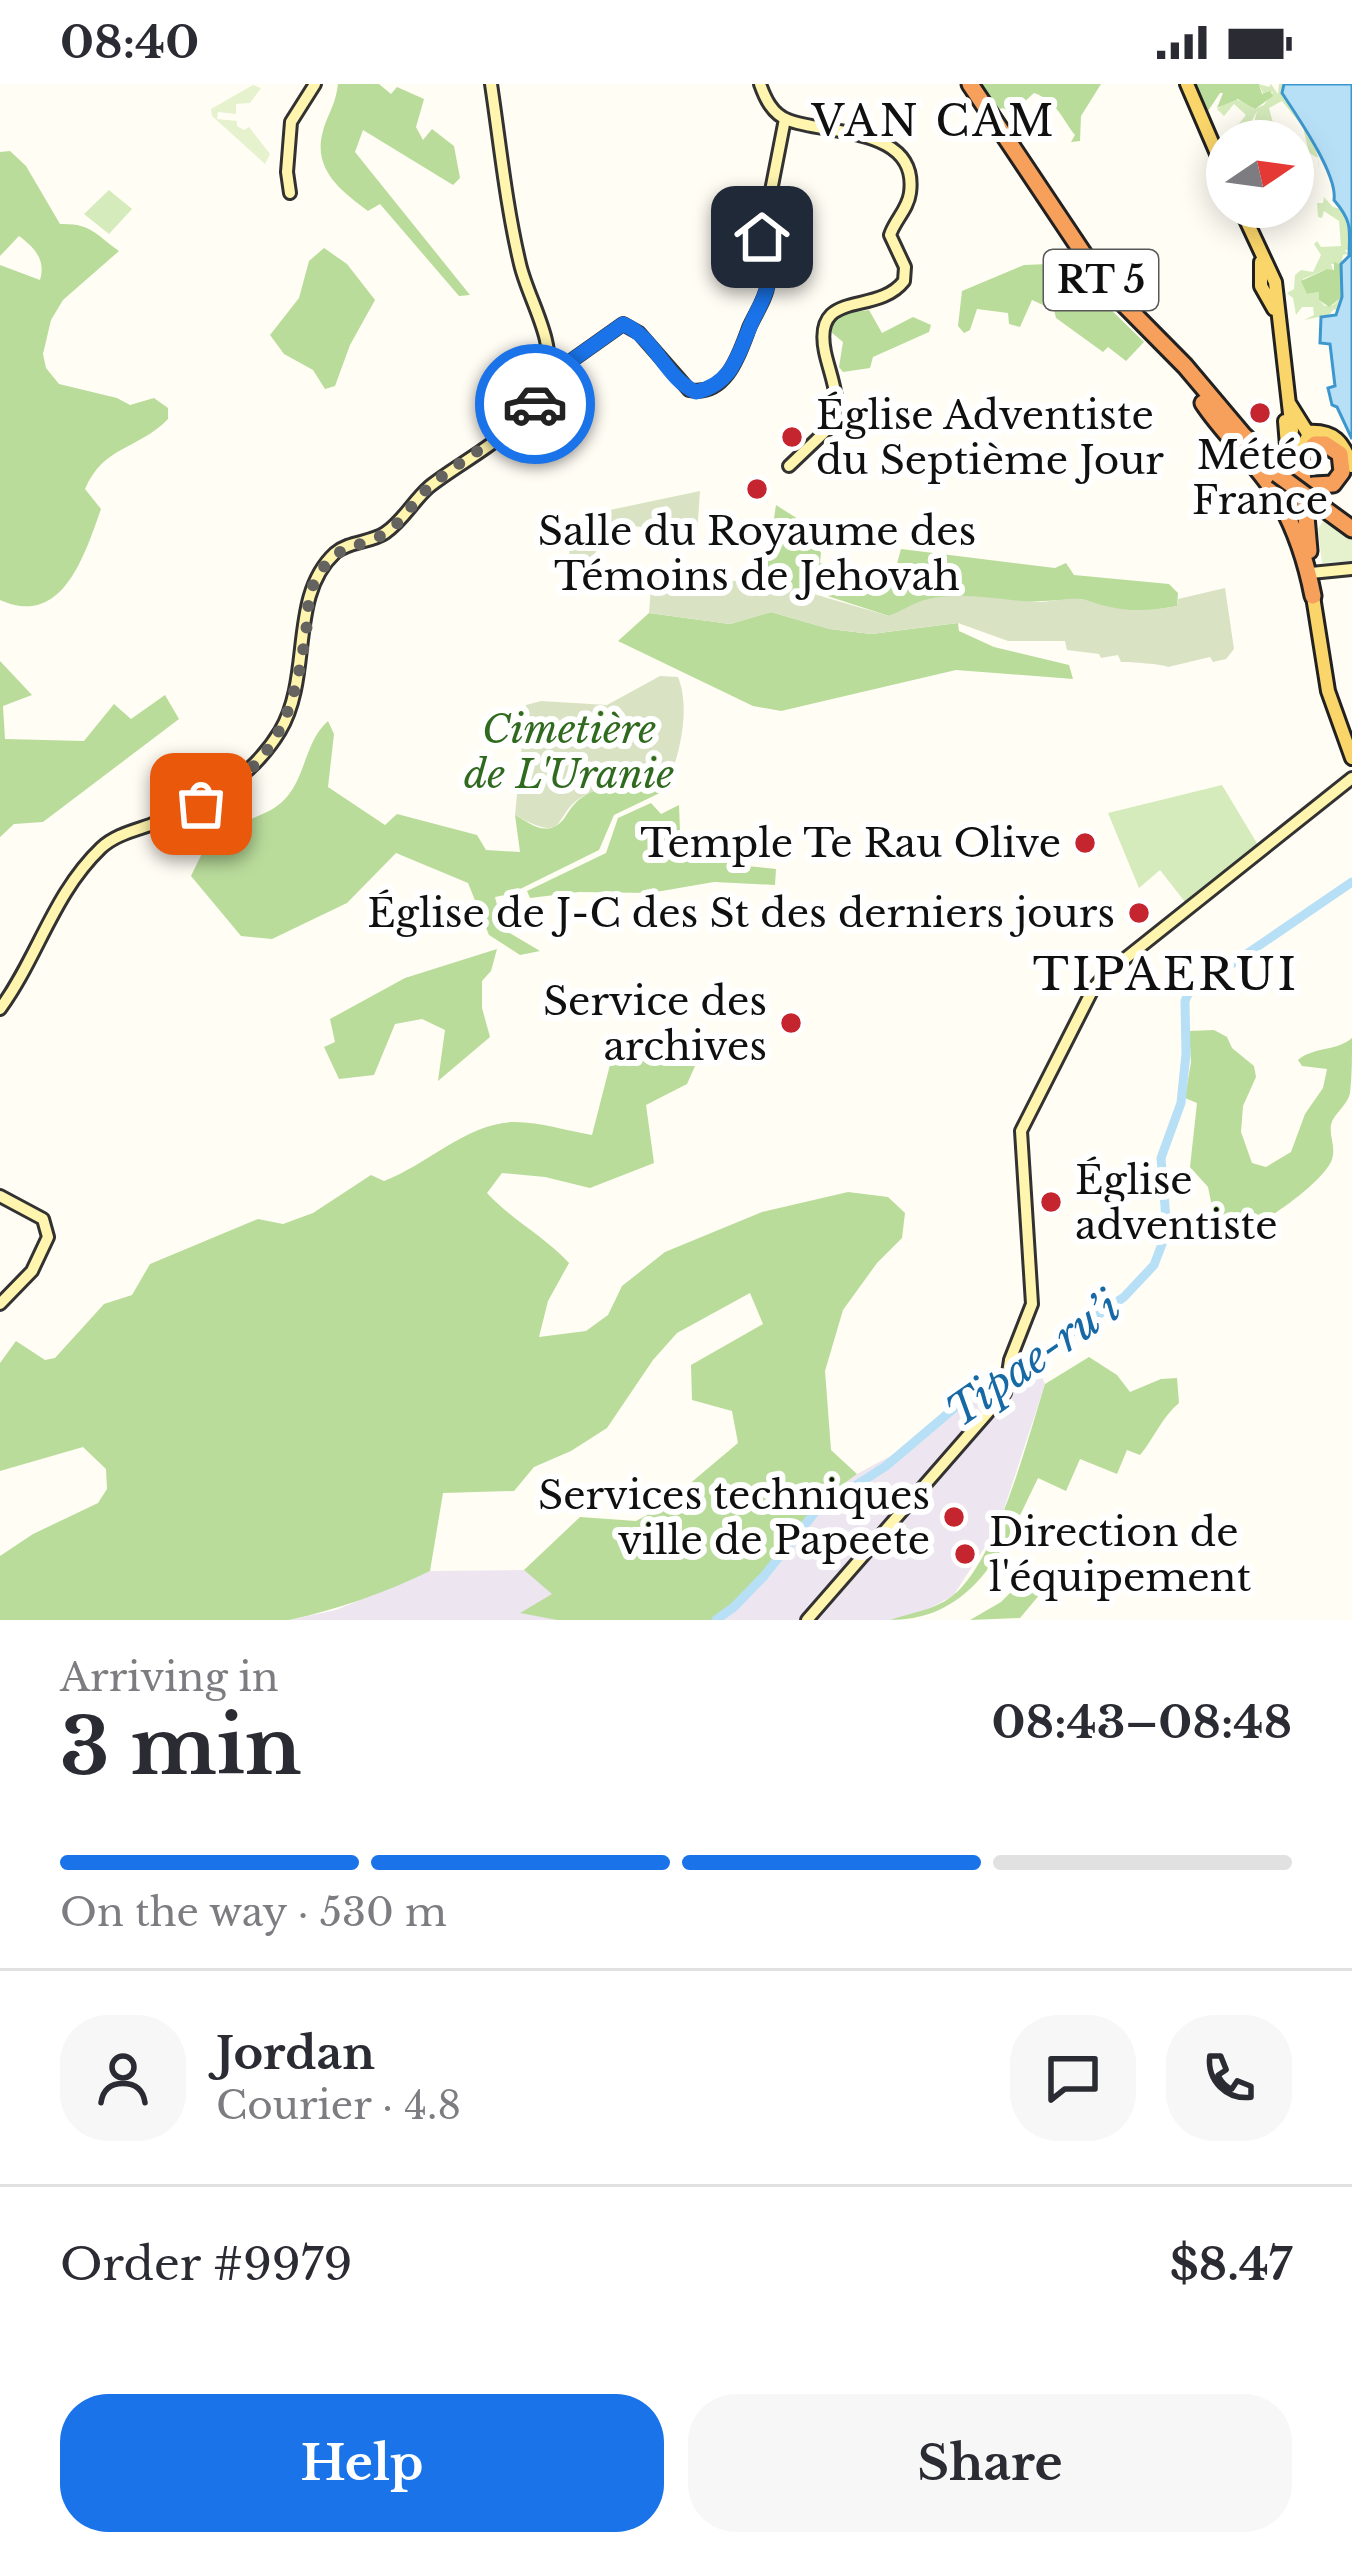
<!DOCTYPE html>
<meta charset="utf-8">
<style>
:root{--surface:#fff;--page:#f7f7f7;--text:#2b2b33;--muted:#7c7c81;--line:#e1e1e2;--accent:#1a73e8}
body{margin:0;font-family:"Libre Baskerville",serif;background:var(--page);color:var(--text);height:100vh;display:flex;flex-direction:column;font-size:45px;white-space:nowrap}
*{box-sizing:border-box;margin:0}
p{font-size:39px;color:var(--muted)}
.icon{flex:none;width:66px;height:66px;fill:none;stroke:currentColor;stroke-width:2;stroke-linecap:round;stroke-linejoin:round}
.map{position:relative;height:1536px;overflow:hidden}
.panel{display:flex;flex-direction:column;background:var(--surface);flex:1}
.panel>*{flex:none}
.needle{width:78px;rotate:77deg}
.fabs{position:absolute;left:1206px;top:36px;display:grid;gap:24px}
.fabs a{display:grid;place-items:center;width:108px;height:108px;border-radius:50%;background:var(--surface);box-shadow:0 6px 30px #0003;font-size:60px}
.pin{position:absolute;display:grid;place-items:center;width:102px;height:102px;color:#fff;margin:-51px;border-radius:24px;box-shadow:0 6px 18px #0006}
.courier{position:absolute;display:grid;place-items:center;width:120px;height:120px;margin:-60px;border:9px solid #1a73e8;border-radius:50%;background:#fff;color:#222;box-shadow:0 3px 15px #0007}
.overview em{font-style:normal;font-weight:700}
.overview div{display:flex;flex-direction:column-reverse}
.overview{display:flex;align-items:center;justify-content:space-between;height:204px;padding:0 60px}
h1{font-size:78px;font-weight:700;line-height:90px}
.bar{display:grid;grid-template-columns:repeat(4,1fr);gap:18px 12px;align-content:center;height:144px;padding:0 60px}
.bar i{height:15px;border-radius:9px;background:var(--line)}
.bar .selected{background:var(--accent)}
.bar p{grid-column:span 4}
.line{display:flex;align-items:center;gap:30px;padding:0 60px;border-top:3px solid var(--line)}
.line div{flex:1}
.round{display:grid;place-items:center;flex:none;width:126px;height:126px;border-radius:48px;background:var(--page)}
.button{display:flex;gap:24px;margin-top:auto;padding:24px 60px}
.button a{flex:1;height:138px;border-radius:48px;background:var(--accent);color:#fff;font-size:48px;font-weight:700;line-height:138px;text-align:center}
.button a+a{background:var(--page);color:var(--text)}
.status{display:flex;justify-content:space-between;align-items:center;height:84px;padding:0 60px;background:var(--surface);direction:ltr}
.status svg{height:33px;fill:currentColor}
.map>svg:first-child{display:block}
.industrial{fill:#ede5ef}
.green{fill:#d5ebbc}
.forest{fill:#b9dc9b}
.cemetery{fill:#d9e3c3}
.pitch{fill:#e6f2ce}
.water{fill:#b7e0f7;stroke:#3d97cf;stroke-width:3}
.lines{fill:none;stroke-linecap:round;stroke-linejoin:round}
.river{stroke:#b7e0f7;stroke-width:9}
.secondary-casing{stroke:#323232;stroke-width:16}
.primary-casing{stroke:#212121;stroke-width:18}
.highway-casing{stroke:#212121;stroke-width:21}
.secondary{stroke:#fff5af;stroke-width:10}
.primary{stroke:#fad569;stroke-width:12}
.highway{stroke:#f6a05b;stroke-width:15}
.highway-bridge-casing{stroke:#212121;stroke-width:21;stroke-linecap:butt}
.highway-bridge{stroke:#f6a05b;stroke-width:15}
.done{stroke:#646360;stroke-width:12;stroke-dasharray:0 21.6}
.route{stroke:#1a73e8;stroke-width:15}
.poi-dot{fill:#c4252e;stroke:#fff;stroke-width:4.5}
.labels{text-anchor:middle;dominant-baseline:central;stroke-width:12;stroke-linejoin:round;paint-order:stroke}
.shield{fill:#fff;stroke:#585858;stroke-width:3}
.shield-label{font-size:36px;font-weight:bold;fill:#101010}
.poi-label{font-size:39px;fill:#101010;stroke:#fff;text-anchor:end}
.park-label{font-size:39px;font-style:italic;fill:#2f6a1e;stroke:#fff}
.neighbourhood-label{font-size:42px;letter-spacing:3px;fill:#101010;stroke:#fff}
.water-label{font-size:42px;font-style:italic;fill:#1669a5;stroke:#fff}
.quarter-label{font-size:45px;letter-spacing:3px;fill:#101010;stroke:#fff}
</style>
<div class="status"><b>08:40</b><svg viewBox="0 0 49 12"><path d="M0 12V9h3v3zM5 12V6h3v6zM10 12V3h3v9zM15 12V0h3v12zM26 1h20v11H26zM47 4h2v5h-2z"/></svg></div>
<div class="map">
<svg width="1352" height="1536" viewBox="0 0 1352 1536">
<rect width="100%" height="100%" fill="#fffdf4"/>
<path class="industrial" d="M1034,1275L1045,1300L998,1443L953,1512L924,1527L890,1536H714L742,1515L764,1490L815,1421L857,1390L911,1361L965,1315Z
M524,1486L553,1510L522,1529L557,1536H289L336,1526L430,1487Z"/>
<path class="green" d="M1259,0L1269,3L1271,0L1278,10L1279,0H1284C1283,30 1321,52 1319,85L1318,74L1309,69L1303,43L1282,17L1269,24L1277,54L1267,51L1268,57H1255L1251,51L1257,27L1249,42L1242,44L1238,41L1246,31L1234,20L1224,32L1217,25L1233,15L1247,18L1254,25L1264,21L1273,8L1263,10Z
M109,106L132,125L109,150L84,130Z
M1324,113L1333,123L1348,127L1350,166H1345L1348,170L1343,171L1341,181L1331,180L1333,186L1327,185L1303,195L1307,210L1319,208V216L1325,222L1333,221L1342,213L1337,227L1334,225L1329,231L1304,236L1314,231L1313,223H1302L1296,231L1293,214L1287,209L1294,205L1295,191L1301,186L1313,188L1321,171L1314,160L1317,157L1321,163L1341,162L1339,137L1324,127L1322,134L1318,133L1317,119H1323Z
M1222,701L1261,766L1189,823L1160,786L1139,804L1108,729Z"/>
<path class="forest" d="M338,0H379L391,10L397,3L424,15L416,43L423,56L432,45L454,62L460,94L453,101L363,46L355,68L470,211L459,212L380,120L368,127C341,107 312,85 323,47C328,29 335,23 338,0Z
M977,0H1101L1081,32L1080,57L1071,58L1075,51C1062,35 1057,17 1034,9L1024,18L1025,26L1018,29L1002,24L995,29Z
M1191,0H1259L1262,10L1270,7L1273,12L1255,25L1238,15L1217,24L1223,9H1220L1206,30Z
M10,67L26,82L60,140C91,139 95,150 119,167L63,216L51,236L43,270L46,284L59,300L117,314L130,321L154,314L168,324V335C138,366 104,361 85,405L101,425C84,473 62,544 0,516V181L40,196C46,176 35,164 19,152L0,172V68Z
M324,164L347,180L375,216L350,261L335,302L325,305L313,286L284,270L270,251L299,214L309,177Z
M1334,178L1341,181L1342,213L1329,223L1319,216V208L1307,210L1301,197L1327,185L1334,186Z
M1072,179L1105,220L1144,258L1126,277L1108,263L1103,268L1056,234L1054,226L1032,216L1020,243L1009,240L1008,229L977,225L970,246L964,249L958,242L962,207L1024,181Z
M869,226L882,249L913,233L931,241L929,248L873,273L870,284L843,288L839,283L843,258L825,243L839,230Z
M776,421L809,442L806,449H817L812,455L821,469L820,479L874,497L895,487L901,465L1055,484L1066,479L1074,491L1169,500L1178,509L1177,522C1147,528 1109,533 1082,515L1025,518L942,513L889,532L812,507L739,497L770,461Z
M771,528L830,545L871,550L958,539L959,547L994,563L1069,581L1073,595L956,586L781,627L753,622L618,557L649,529L730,540Z
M0,577L32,611L3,622L5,655L84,657L114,620L131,635L165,611L179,635L43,738L14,740L0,753Z
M328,637L334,650L328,703L385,741L397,730L477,751L486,766L520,768L515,731C526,737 538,747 551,744C563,740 565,732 572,723C593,696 634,699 664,707L614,731L599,766L510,810L495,813L503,845L540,867L520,871L489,851L468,799L396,769L347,819L272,855L241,852L191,792L212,749C232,740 266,733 282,718C306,696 304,658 328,637Z
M651,719L661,730L679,721L680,747L673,756C703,779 739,781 776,785L775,801L714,798L650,809L579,808L530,814L527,807L606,769L618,734Z
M497,865L491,887L482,897V924L490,953L438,997L445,946L422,935L395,940L374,991L339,995L324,963L335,958L330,935L405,894Z
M1214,946L1227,953L1232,964L1254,982L1256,993L1243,1022L1241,1048L1252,1079L1266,1083L1291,1068L1305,1030L1323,1004L1327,985L1302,982L1298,976C1315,962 1335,968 1352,954C1352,973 1352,992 1350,1009C1348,1021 1333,1030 1331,1041C1329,1054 1337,1064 1331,1078C1319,1102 1253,1149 1226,1152L1216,1142L1208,1103L1190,1083L1197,1019L1185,1014L1191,978L1189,947Z
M612,973L696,980L687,1000L646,1021L654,1079L590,1104L545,1093L502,1089L487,1109C512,1136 544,1152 569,1179L548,1217L539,1253L586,1247L608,1231L622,1202L665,1168L762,1128L848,1108L888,1113L905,1129L902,1154L877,1179L843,1226L825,1287L831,1366L857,1390L815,1421L764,1490L742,1515L714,1536H557L520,1529L552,1510L524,1486L580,1433L636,1437L662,1423L738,1359L732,1327L692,1316L691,1281L763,1240L750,1209L677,1249L653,1276L607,1344L571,1367L534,1383L514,1407L443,1409L430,1487C384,1509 339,1525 289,1536H0V1472L33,1450L98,1419L107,1405L106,1385L83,1363L0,1387V1279L16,1257L45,1276L55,1274L104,1220L132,1211L150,1180L258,1135L283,1140L313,1129L371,1091L384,1097C428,1080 469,1038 515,1038C540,1038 568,1047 592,1051Z
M1089,1273L1117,1291L1130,1308L1161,1295L1177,1294L1179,1319C1162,1333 1155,1353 1140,1371L1127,1366L1117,1390L1080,1375L1066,1407L1038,1394C1006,1460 976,1536 890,1536C910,1529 934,1526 951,1513C996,1480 1028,1354 1045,1300Z
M1034,1485L1051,1497L1020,1534L970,1536L1001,1518Z"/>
<path class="cemetery" d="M700,407L696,465C670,454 626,425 602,456C598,462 593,475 589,482L572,481L567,458L591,430Z
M652,490L783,501L889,532C901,527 912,520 924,516C962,506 1000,517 1038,518C1051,518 1073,512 1086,516C1117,527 1140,529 1177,522L1178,515L1225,504L1234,565L1226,575L1213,578L1210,573L1168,583C1163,580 1130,578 1121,578L1118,571L1101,574L1099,570L1067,566L1065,557H1008L958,539L871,550L829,545L771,528L730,540L649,529Z
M660,592L678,593C690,623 681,664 670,694L654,697L652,704C629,702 607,700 585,711C550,730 571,762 515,731L526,621L541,617L607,621Z"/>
<path class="pitch" d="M253,1L261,4L250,19L236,20V30L218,28L217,35L237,37V42L244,46L249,43L270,70L265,80L212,32L211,25Z
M1325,434L1352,452V477L1322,479L1318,445Z"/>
<path class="water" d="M1284,0H1352V355L1337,323L1332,321L1328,304L1335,302L1330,260L1320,259L1321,233L1336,231L1342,213L1341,180L1349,172C1350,144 1352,137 1334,116C1338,91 1297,32 1282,9Z"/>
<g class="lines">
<path class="river" d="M716,1536L734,1523L764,1492L816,1427L886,1382L965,1315L1034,1275L1124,1213L1154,1181L1167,1147L1161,1074L1181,1019L1186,970L1185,917L1188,910L1352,798"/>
<defs>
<path id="secondary" d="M760,0C765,14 772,30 788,36C826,51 919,42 910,109C908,125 895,136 890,151L905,183L904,197C876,233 812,203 825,268C830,292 843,317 832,341L789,382
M290,109L287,88L291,38L315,0
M549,284H561L623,240L639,249L689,306C726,313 739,271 749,244C755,230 766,215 768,199C770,184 760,170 762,153L785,35
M1311,489L1352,485
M0,925C38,873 53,810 101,764C115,751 133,747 150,741C202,721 250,697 280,647C313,591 288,513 335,469C349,457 370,459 385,449C403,437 413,417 429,403C465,374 536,342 547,294C556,256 528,215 520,180C506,121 500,60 491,0
M0,1112L43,1135L48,1153L32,1187L0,1220
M807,1536L1005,1309L1010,1276L1032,1220L1021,1047L1093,905L1106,890L1352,694"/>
<path id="primary" d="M1187,0L1227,93
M1240,123L1275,198L1292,347
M1261,178V202L1274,225
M1289,319L1309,351L1299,367
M1285,337L1287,362L1298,387
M1307,348C1335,346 1343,358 1352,382
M1312,506L1328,607L1352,674"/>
<path id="highway" d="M970,0L1103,199L1185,282L1244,352L1292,394
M1203,319C1222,348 1248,371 1268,399C1292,433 1305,471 1313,512
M1315,418L1352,445
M1309,467L1301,374L1315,360H1325L1340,370L1342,388L1333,400L1313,401"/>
</defs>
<use href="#secondary" class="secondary-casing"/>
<use href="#primary" class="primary-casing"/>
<use href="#highway" class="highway-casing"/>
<use href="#secondary" class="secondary"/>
<use href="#primary" class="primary"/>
<use href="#highway" class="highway"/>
<defs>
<path id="highway-bridge" d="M1277,390L1315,418"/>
</defs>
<use href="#highway-bridge" class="highway-bridge-casing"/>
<use href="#highway-bridge" class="highway-bridge"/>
</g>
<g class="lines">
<path class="done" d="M201,720C278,680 294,628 306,548C309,524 306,508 321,487C341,458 355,466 382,451C401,441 412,419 427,405C461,374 504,355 535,320"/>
<path class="route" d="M535,320L549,284H561L623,240C655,253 665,294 696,308C730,300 737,275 749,245C754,231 765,216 768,200C770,184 760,170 762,153"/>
</g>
<g class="poi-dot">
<circle cx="1260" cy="329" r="12"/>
<circle cx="792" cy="353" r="12"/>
<circle cx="757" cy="405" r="12"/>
<circle cx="1085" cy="759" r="12"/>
<circle cx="1139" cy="829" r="12"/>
<circle cx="791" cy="939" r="12"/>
<circle cx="1051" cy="1118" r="12"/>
<circle cx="954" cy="1433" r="12"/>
<circle cx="965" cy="1470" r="12"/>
</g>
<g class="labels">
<rect class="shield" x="1044" y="166" width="114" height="60" rx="9"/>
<g class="shield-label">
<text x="1101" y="196">RT 5</text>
</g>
<g class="poi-label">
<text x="816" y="331" text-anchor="start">Église Adventiste<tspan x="816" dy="45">du Septième Jour</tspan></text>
<text x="1260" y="371" text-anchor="middle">Météo<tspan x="1260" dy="45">France</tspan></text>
<text x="757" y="447" text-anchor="middle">Salle du Royaume des<tspan x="757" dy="45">Témoins de Jehovah</tspan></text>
<text x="1061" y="759">Temple Te Rau Olive</text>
<text x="1115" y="829">Église de J-C des St des derniers jours</text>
<text x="767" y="917">Service des<tspan x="767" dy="45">archives</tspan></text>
<text x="1075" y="1096" text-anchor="start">Église<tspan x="1075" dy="45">adventiste</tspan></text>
<text x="930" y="1411">Services techniques<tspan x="930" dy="45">ville de Papeete</tspan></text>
<text x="989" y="1448" text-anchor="start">Direction de<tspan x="989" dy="45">l'équipement</tspan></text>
</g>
<g class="park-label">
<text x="569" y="645">Cimetière<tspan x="569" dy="45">de L'Uranie</tspan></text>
</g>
<g class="neighbourhood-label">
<text x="934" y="37">VAN CAM</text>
</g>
<g class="water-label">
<text transform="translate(1033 1275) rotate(-35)">Tipae-ru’i</text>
</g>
<g class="quarter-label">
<text x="1166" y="890">TIPAERUI</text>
</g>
</g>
</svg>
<div class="fabs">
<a><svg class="needle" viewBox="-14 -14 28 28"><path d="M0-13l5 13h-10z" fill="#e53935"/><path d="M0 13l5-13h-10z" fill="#7c7c81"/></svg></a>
</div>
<div class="pin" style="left:201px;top:720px;background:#ea580c"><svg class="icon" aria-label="bag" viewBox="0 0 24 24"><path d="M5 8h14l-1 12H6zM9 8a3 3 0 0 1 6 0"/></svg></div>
<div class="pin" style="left:762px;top:153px;background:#1f2937"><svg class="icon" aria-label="home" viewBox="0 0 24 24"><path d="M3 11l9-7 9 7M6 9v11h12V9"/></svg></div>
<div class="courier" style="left:535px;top:320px"><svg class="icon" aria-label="car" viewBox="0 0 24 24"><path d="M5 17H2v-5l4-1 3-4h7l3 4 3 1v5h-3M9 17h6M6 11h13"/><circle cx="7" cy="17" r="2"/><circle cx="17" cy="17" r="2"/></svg></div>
</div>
<section class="panel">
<div class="overview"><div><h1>3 min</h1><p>Arriving in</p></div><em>08:43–08:48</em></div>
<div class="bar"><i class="selected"></i><i class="selected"></i><i class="selected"></i><i></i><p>On the way · 530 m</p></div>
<div class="line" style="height:216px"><a class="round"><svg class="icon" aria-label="person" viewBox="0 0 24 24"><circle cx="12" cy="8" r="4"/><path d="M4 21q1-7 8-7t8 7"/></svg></a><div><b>Jordan</b><p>Courier · 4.8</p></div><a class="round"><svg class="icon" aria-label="chat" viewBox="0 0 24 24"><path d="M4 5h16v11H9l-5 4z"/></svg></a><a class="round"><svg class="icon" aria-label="phone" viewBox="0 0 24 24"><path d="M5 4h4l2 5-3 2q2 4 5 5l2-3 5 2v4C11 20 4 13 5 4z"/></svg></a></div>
<div class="line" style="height:156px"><div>Order #9979</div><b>$8.47</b></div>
<div class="button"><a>Help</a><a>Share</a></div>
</section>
